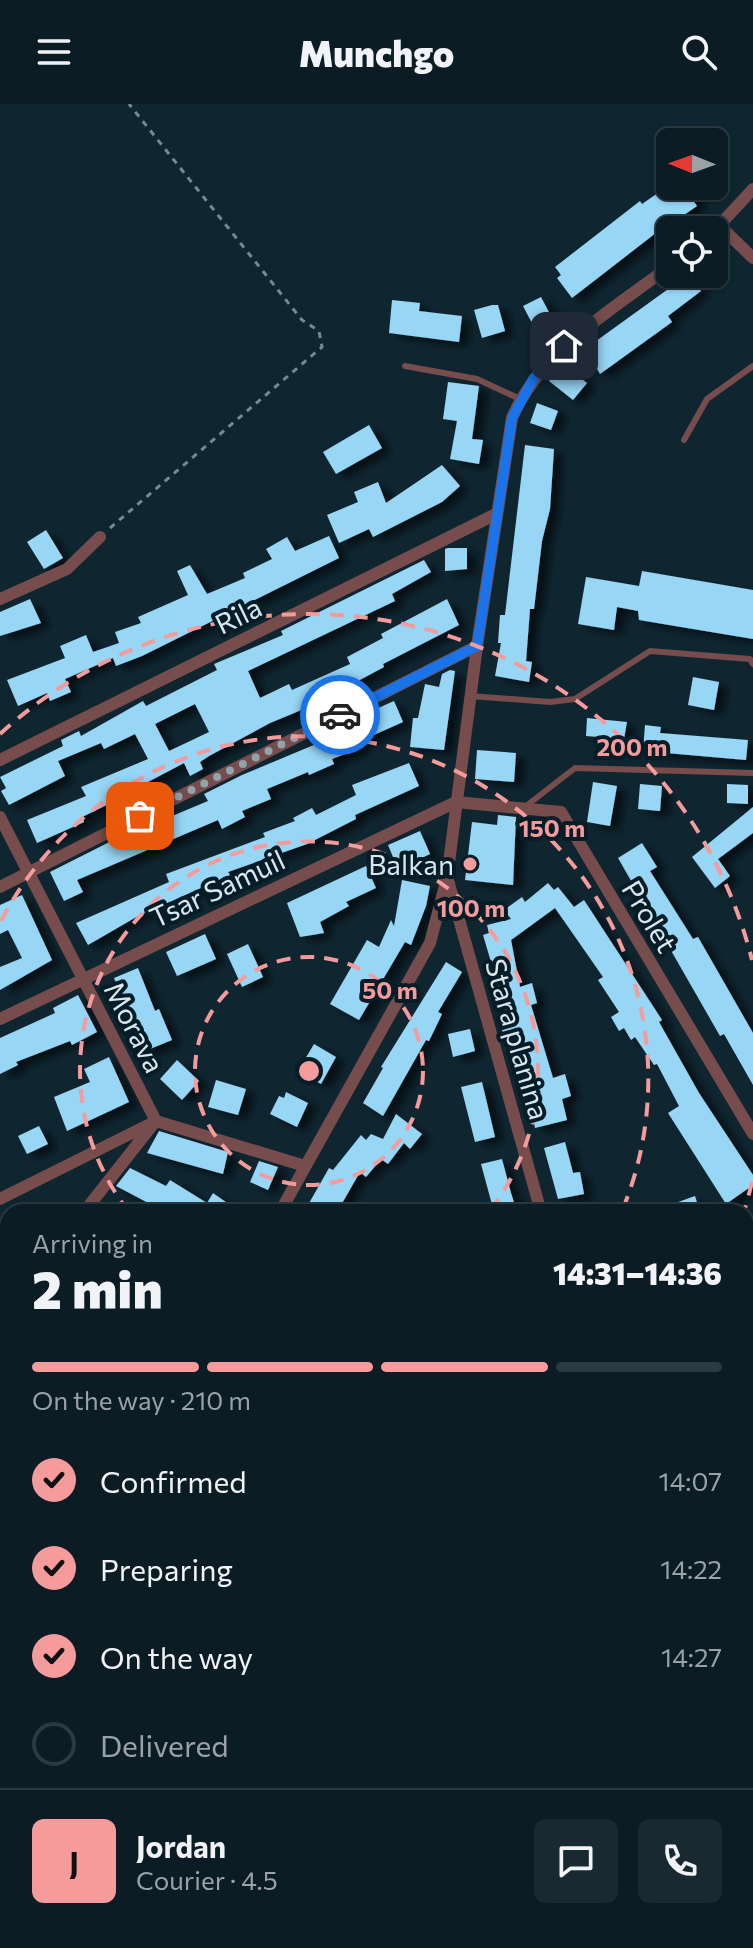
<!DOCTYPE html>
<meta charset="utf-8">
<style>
:root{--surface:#0b1c25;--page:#192932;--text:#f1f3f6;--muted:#9aa1a7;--line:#2b3a42;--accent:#f59b9b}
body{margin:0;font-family:Commissioner,sans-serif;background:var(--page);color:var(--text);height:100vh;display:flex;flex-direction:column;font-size:30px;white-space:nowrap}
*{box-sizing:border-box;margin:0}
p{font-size:26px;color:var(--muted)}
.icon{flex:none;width:44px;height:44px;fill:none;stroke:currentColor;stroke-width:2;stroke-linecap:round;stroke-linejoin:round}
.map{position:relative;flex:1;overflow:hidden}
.panel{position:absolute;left:0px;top:1100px;width:754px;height:744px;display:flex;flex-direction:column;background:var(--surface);border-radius:24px 24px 0 0;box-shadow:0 2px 6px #0004,0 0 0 2px var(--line)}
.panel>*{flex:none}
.needle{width:52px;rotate:271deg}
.tools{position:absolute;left:656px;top:24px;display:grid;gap:16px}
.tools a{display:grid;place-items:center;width:72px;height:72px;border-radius:12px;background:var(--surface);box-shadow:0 2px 6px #0004,0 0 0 2px var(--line);font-size:40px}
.pin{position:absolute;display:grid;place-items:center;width:68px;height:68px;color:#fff;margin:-34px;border-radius:16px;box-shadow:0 4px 12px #0006}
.courier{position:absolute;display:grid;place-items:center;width:80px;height:80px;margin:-40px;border:6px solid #1a73e8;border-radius:50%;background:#fff;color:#222;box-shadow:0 2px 10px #0007}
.head em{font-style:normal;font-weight:800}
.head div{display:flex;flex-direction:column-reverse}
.head{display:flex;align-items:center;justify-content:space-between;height:136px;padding:0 32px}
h1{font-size:52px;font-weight:800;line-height:60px}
.bar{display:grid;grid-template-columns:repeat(4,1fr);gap:12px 8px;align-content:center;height:96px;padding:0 32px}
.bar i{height:10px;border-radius:6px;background:var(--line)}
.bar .selected{background:var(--accent)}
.bar p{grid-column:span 4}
.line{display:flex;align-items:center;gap:20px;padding:0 32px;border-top:2px solid var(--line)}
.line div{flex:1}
.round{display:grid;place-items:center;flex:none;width:84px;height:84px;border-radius:12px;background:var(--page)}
ol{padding:0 32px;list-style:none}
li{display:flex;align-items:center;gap:24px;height:88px}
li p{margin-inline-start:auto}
li .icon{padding:8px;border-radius:50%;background:var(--accent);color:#111;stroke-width:4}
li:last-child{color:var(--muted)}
li i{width:44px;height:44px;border:4px solid var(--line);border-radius:50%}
header{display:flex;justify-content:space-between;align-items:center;height:104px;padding:0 32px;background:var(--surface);font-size:36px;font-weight:800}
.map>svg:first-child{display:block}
.building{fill:#98d6f6;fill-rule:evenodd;filter:url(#shadow)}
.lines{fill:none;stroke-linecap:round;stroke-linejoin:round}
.path{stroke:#768992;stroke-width:3;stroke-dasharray:6 6;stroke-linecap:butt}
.service{stroke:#764c4c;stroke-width:6}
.minor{stroke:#764c4c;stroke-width:12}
.done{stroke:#92a3ac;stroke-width:8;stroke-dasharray:0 14.4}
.route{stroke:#1a73e8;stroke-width:10}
.ring{fill:none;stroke:#f59b9b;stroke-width:4;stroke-dasharray:14 10}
.poi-dot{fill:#f59b9b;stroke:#051d27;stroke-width:3}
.labels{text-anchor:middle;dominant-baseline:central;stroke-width:8;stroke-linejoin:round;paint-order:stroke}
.street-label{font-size:28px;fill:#d9e7ef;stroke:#051d27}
.poi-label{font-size:28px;fill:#d9e7ef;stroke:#051d27;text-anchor:end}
.centre{fill:#f59b9b;stroke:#051d27;stroke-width:4}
.ring-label{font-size:24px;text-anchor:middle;font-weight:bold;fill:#f59b9b;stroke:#051d27;stroke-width:8;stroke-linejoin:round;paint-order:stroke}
</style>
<header><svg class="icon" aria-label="menu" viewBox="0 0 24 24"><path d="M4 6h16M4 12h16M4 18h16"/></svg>Munchgo<svg class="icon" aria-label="search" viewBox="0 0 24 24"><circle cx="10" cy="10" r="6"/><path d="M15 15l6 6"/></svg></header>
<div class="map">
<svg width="753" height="1844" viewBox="0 0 753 1844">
<defs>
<filter id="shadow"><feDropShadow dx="9" dy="5" stdDeviation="4" flood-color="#0009"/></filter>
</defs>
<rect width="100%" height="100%" fill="#0f2631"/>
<path class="building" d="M668,82H711L692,95L697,102L681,113L679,111L572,194L557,174L561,171L555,163L640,97L642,100Z
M689,170L701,187L668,212L672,218L600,270L585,245Z
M541,193L553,216L535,225L523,202Z
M392,196L420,199L419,207L462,212L459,238L389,229Z
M492,201H498L505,227L482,234L474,206Z
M562,260L587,279L573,296L549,277Z
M448,278L479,282L472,335L483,336L479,360L450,355L457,317L443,315Z
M537,299L558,307L551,326L530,319Z
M369,321L382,344L336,370L323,348Z
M525,341L554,345L550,405L542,437L534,505H530L526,557L532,558L529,578L495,572L501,539H498L500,511H505Z
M442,361L460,382L442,398L373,433L369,425L339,439L327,411L358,398L354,388L378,378L386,399Z
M46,426L63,454L44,465L27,438Z
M329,432L339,454L142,552L116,562L113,554L65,575L71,588L50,597L47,589L18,602L7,576L65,554L60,542L86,531L93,548L119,539L115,528L141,519L138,513L188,491L177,467L190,461L207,490L245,474L243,469L272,455L266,445L287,433L295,447Z
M448,444H467V465L445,467V445Z
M424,456L431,468L392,490L395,497L248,567L260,594L289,580L292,586L350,560L347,553L383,534L381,530L447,495L459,521L383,560L384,563L343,585L345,588L270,619L209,652L200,658L203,665L190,672L184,659L146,679L149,686L129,696L127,691L82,713L84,718L37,739L27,716L86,692L81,683L148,655L135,630L104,645L101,639L58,657L65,672L9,701L1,687L6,684L0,673L63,642L61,636L79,627L81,632L143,597L146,602L217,566L214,560L283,531L281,527ZM195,600L209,628L169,647L155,620Z
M642,467L753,486V535L639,516L638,507L617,503L614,526L578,520L586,473L639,482Z
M30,495L41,519L0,532V508Z
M450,566L455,567L444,646L410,643L413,614H418L425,580L439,583L442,570Z
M693,573L719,578L714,606L688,601Z
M394,597L403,618L358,638L361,644L332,655L334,660L309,671L308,668L267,685L271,695L242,707L245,713L222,725L218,716L77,776L83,788L64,797L50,768L163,711L165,715L208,697L204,690L242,671L364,620L360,612Z
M587,614L627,618L624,635L586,632Z
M645,621L661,623L660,629L748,636L746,656L643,647Z
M477,646L516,649L514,678L475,675Z
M409,659L419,682L355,711L356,715L307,740L228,768L230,771L138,812L88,841L76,819L169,778L166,770L265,733L263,729L295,717L293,714L312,704L316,711L356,691L352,681Z
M593,678L617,682L610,722L587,718Z
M640,680L662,682L660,707L638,705Z
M727,680L748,681V700L727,699Z
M753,703V729L718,755L730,772L715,784L692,753Z
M498,711L516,713L513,781L465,776L472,718L497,721Z
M420,727L430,750L398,765L388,741Z
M642,739L657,763L650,767L693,835L698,833L753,929V981L724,930L720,932L618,754Z
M366,762L376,784L346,798L349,802L320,818L324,829L300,833L287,799Z
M402,776L430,782L426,802L411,841L405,838L359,916L330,900L367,836L379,843L391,816L394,822Z
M548,779L554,786L558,783L574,803L584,796L662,916L659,918L699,989L753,1071V1081L726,1100L668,1009L679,1002L657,960L654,961L635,933L631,936L624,924L619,927L611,913L619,908L598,876L603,873L555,804L511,836L520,883L532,879L537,899L531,901L553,974L565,970L571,992L562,995L567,1016L535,1024L524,970L519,972L499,918L508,915L483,831L489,829L487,821L511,815L504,806L522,793L525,798Z
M22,791L52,856L0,886V863L22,854L8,826L0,830V801Z
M205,830L216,855L177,872L166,848Z
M248,840L263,873L242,883L227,850Z
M446,858L462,868L438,908L442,910L429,937L426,936L383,1012L363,999L383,964L381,963Z
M138,864L155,907L159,905L172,936L145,947L114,874Z
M78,891L97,928L72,941L70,937L16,958L18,961L0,970V934L55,909L53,904Z
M470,925L475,947L453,953L448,930Z
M314,940L336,953L321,980L298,967Z
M109,953L129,998L67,1027L54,993L90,978L84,965Z
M177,956L199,977L182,996L160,975Z
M216,976L246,985L238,1011L208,1003Z
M482,978L495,1033L475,1038L461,983Z
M286,988L308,999L297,1023L270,1010L279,992L284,994Z
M396,1010L422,1030L410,1045L404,1039L388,1060L381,1055L366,1073L360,1068L337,1108H304L329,1064L333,1066L361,1031L366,1036L371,1030L383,1035Z
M39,1022L48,1040L27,1050L18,1032Z
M159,1027L228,1048L223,1070L147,1049Z
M565,1038L573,1069L580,1068L584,1090L558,1095L544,1044Z
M502,1055L511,1089L517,1108H494L481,1060Z
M259,1057L278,1063L268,1086L250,1078Z
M130,1064L166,1082L170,1076L207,1099L213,1089L240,1108H151L154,1102L116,1082Z
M695,1092L700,1108H656V1106Z"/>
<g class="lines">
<path class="path" d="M110,424L322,243L319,227L302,216L129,0"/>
<path class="service" d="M405,262L477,275L520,295
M684,336L707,295L753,262
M470,592L550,598L575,595L650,547L750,555L753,560
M526,702L575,664L753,669"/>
<path class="minor" d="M720,122L753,154
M714,127L753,85
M0,495L67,465L100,433
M0,656L496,410
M0,713L156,1017L305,1062
M448,776L541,1108
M0,783L477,542
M0,915L456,698L561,708L753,1030
M0,1095L156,1017
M84,1108L154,1019
M280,1108L430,839L447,774L477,542L512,314C542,245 612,206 670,162
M746,1125L753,1123
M0,1216L8,1205
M0,1474L8,1468
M746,1492L753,1493
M0,1495L8,1505
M0,1693L8,1677
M317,1836V1844
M429,1836V1844
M540,1836V1844
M655,1836L656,1844
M21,1844L24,1836
M205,1844V1836"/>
</g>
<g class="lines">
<path class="done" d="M140,712L340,611"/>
<path class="route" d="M340,611L477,542L512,314L533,275L564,242"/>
</g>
<g class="ring">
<circle cx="309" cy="967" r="114"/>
<path d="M129 1108A229 229 0 1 1 489 1108"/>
<path d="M1 817A343 343 0 0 1 622 1107"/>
<path d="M752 1078A457 457 0 0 1 745 1104M0 630A457 457 0 0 1 752 856"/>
</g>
<circle class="poi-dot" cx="470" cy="760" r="8"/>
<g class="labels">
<g class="street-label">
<text transform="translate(238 511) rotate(-26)">Rila</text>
<text transform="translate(217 784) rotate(-25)">Tsar Samuil</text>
<text transform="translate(650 812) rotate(59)">Prolet</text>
<text transform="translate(135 923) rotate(63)">Morava</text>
<text transform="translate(518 935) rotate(74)">Stara planina</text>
</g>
<g class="poi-label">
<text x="454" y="760">Balkan</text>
</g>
</g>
<circle cx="309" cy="967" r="12" class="centre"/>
<g class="ring-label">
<text x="632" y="652">200 m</text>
<text x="552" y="733">150 m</text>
<text x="471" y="813">100 m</text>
<text x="390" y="895">50 m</text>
</g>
</svg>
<div class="tools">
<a><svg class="needle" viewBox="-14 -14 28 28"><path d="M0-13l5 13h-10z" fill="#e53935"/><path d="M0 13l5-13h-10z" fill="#9aa1a7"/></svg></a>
<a><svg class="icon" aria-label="locate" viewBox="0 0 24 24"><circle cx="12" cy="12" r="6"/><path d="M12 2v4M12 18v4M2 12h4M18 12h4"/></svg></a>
</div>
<div class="pin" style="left:140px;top:712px;background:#ea580c"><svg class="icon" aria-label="bag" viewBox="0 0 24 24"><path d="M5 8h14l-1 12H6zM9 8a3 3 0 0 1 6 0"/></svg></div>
<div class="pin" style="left:564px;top:242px;background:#1f2937"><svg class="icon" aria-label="home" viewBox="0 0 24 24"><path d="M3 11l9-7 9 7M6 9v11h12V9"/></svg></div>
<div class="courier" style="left:340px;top:611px"><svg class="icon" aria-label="car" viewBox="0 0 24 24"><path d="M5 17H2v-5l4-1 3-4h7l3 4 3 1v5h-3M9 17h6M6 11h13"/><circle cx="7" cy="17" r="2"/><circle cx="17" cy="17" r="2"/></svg></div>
<section class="panel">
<div class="head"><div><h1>2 min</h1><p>Arriving in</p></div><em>14:31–14:36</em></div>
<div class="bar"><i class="selected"></i><i class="selected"></i><i class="selected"></i><i></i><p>On the way · 210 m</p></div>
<ol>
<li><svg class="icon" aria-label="check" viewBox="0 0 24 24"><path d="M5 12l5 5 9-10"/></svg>Confirmed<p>14:07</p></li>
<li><svg class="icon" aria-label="check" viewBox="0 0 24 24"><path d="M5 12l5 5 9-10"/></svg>Preparing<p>14:22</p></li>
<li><svg class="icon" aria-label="check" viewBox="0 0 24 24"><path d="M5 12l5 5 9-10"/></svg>On the way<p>14:27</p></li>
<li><i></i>Delivered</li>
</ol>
<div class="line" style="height:144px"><b class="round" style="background:var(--accent);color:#111">J</b><div><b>Jordan</b><p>Courier · 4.5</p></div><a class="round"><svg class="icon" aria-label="chat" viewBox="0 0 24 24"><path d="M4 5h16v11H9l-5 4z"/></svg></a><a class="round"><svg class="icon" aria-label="phone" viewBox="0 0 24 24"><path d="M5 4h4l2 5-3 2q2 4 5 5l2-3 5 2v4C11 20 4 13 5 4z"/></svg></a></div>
</section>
</div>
